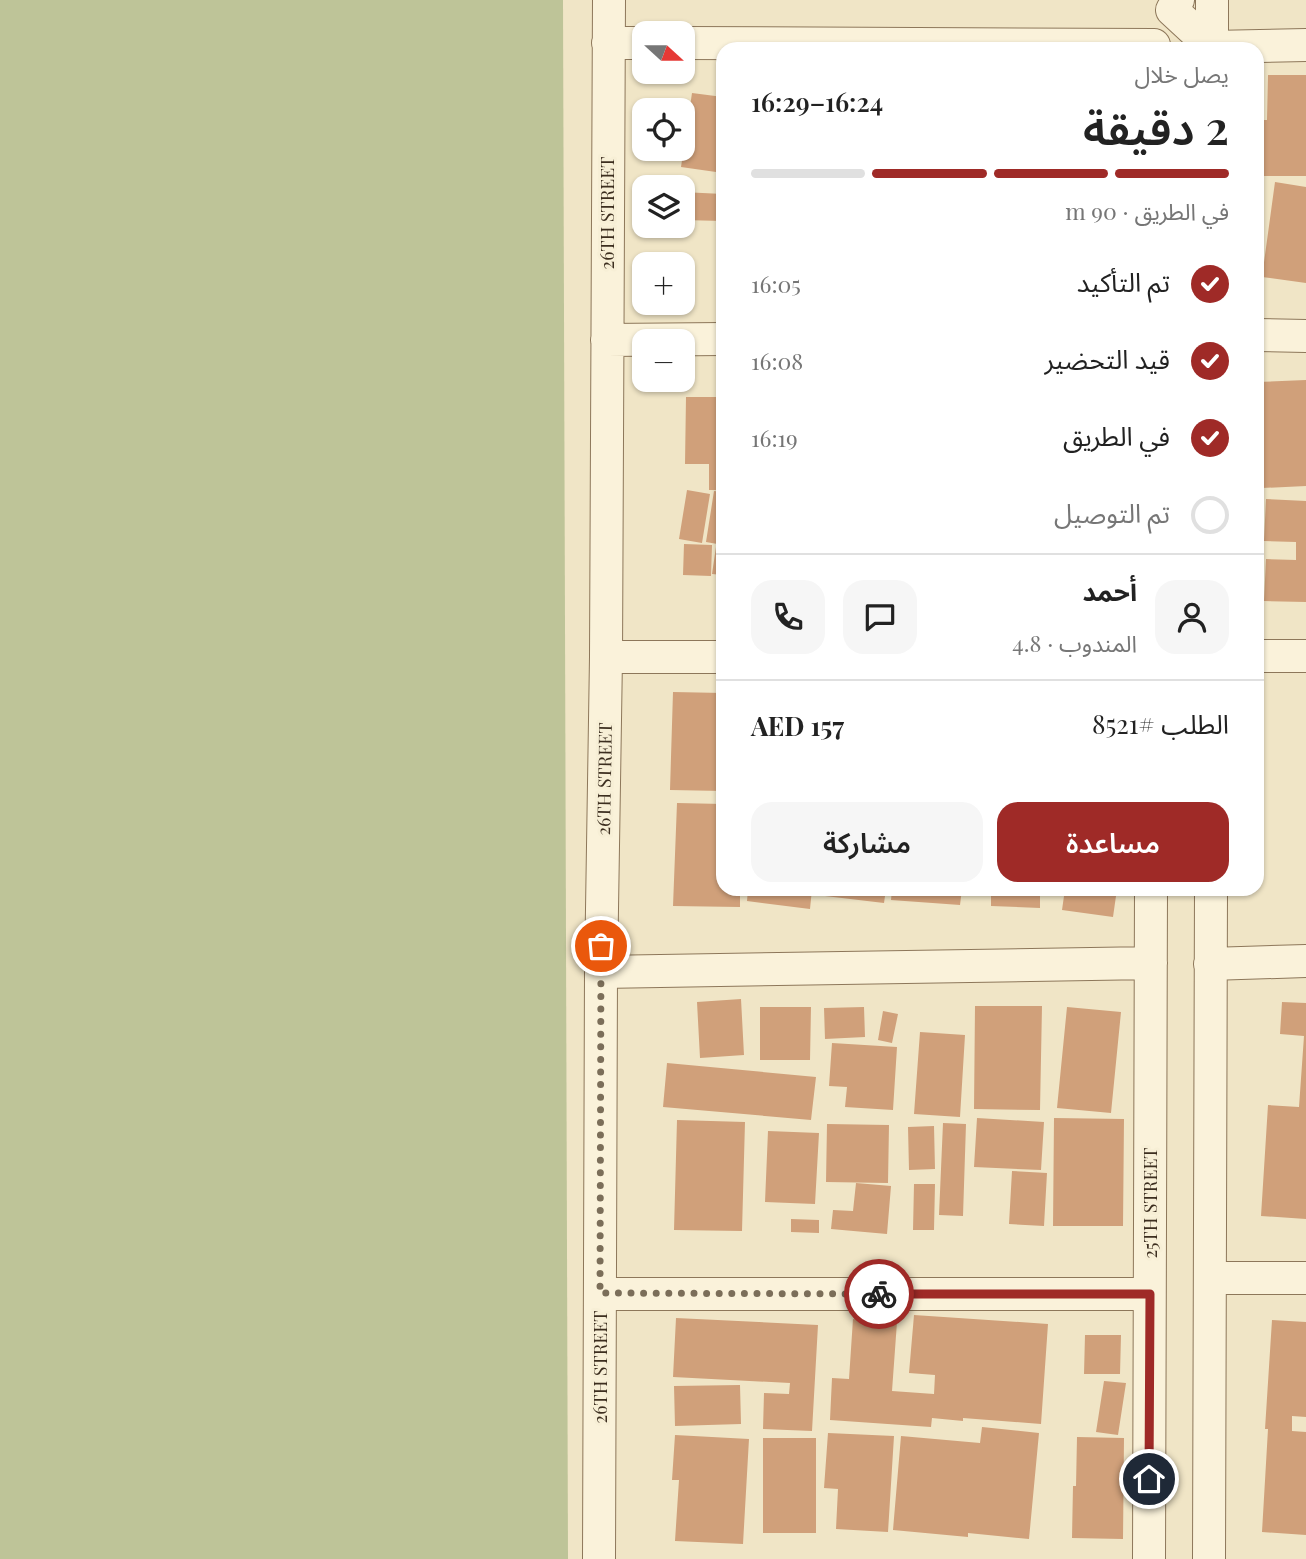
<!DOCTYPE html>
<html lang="ar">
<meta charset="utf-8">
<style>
:root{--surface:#fff;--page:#f6f6f6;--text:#222;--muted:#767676;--line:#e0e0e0;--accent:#9f2a27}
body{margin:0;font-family:"Playfair Display","Noto Sans Arabic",serif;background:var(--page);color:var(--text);direction:rtl;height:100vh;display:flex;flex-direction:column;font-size:26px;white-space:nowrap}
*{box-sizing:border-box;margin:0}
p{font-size:23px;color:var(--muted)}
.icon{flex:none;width:38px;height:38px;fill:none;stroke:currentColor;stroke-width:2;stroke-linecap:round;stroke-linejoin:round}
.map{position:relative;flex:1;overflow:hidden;direction:ltr}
.drawer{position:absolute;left:716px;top:42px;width:548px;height:854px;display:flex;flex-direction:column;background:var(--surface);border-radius:21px;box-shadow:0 2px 5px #0004;direction:rtl}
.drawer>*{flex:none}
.needle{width:46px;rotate:111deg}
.fabs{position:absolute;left:632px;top:21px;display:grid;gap:14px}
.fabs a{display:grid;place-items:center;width:63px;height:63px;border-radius:14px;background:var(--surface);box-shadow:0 2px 5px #0004;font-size:35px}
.pin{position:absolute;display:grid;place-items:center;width:60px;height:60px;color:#fff;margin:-30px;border:4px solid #fff;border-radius:50%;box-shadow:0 2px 7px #0007}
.courier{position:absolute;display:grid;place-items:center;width:70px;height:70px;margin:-35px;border:5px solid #9f2a27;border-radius:50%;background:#fff;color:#222;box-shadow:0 2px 9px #0007}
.headline em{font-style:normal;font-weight:600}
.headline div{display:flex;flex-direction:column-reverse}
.headline{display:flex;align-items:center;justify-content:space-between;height:119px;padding:0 35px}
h1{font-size:46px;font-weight:600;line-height:52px}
.bar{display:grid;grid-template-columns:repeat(4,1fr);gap:10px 7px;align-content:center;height:84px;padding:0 35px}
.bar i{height:9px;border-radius:5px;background:var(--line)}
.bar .active{background:var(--accent)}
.bar p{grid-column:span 4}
.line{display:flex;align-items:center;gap:18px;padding:0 35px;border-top:2px solid var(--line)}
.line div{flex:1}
.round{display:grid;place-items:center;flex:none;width:74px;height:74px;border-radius:21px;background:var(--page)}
ol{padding:0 35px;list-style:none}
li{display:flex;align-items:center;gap:21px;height:77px}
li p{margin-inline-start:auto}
li .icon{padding:7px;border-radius:50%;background:var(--accent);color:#fff;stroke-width:4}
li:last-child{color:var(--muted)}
li i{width:38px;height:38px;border:4px solid var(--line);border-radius:50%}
.button{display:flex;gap:14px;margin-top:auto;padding:14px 35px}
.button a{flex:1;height:80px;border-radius:21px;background:var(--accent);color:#fff;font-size:28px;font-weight:600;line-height:80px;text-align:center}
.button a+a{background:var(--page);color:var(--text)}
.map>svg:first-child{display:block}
.cemetery{fill:#bec498}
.building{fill:#d0a07a}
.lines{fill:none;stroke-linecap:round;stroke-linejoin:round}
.street-casing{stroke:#8d775a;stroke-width:34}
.street{stroke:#faf2da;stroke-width:32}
.done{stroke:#7b6e59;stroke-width:7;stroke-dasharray:0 12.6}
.route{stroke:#9f2a27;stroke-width:9}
.labels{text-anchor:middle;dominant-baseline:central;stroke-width:6;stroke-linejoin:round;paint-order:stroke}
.street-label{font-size:18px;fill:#3c2e1f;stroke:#f7efd6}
</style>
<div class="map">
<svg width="1306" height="1559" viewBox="0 0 1306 1559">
<rect width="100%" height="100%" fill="#f0e5c6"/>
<path class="cemetery" d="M0,0H563L568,1559H0Z"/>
<path class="building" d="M1268,75H1306V176H1256L1257,120H1267Z
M692,93L723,97V173L681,167Z
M1275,182L1306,187V283L1262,277Z
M682,192L723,194V221L682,220Z
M1306,380V486L1262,488L1257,382Z
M686,397H723V490H709V464H685Z
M687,490L710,494L702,543L679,539Z
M714,491L723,492V545L706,542Z
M1266,499L1306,501V602L1264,601L1266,559L1296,560V542L1264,541Z
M684,544L712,545L711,576L683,575Z
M716,547L723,548V575L712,574Z
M673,692L723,693V791L670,790Z
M677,803L723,804V889H740V907L673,906Z
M748,889H812L810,909L747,901Z
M826,889H886L884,903L825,896Z
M892,889H962L960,905L891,900Z
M991,889H1040V908L991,906Z
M1065,889H1117L1113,917L1062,910Z
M741,999L744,1055L700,1058L697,1002Z
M1282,1002L1306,1003V1219L1261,1216L1268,1105L1299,1107L1304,1036L1280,1034Z
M975,1006H1042L1040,1110L974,1109Z
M760,1007H811L810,1060H760Z
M864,1007L865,1037L825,1039L824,1008Z
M1067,1007L1121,1012L1111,1113L1057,1108Z
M883,1011L898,1014L892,1043L878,1040Z
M920,1032L965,1035L960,1117L914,1114Z
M832,1043L897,1047L893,1110L845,1107L847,1087L829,1086Z
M667,1063L816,1077L811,1120L663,1107Z
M977,1118L1044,1122L1041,1170L974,1167Z
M1054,1118L1124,1119L1123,1226H1053Z
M677,1120L745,1122L742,1231L674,1230Z
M943,1123L966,1124L963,1216L939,1215Z
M827,1124L889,1125L888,1183L826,1182Z
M934,1126L935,1169L909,1170L908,1127Z
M768,1131L819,1133L815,1204L765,1202Z
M1012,1171L1047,1173L1044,1226L1009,1224Z
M856,1183L891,1186L887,1234L831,1229L833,1210L853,1211Z
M914,1184H935L934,1230H913Z
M791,1219L819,1220V1233L791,1232Z
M914,1315L1048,1324L1041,1424L963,1418V1421L932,1418L931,1427L830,1420L832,1378L849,1379L853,1319L897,1322L892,1391L934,1394L935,1375L909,1373Z
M676,1318L818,1325L812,1431L763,1429L764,1393L789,1394L790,1383L673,1377Z
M1272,1320L1306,1322V1417L1292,1416V1431L1306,1432V1535L1262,1532L1268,1429H1265Z
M1085,1335H1121L1120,1374H1084Z
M1104,1381L1126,1383L1118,1435L1096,1432Z
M740,1385L741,1424L675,1426L674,1386Z
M982,1427L1039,1433L1029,1539L968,1533V1537L893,1530L901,1436L980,1443Z
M828,1433L894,1436L888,1532L836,1529L838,1489L824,1488Z
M675,1435L749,1439L743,1544L675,1541L679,1480H672Z
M1077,1437L1124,1438L1123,1539L1072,1538L1073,1486H1076Z
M763,1438H816V1533H763Z"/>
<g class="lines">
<defs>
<path id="street" d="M1178,0L1172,10L1212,47L1306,45
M1212,0V49
M608,43H644
M682,43L1154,45
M1256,335L1306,336
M607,340L723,339
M1256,656H1306
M606,657H723
M1210,964L1306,961
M601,972L1151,963
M1210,1278H1306
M600,1294H1149
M599,1559L601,972L606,657L609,0
M1149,1559L1151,889
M1209,1559L1211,889"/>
</defs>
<use href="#street" class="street-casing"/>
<use href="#street" class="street"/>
</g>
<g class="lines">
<path class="done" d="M601,946L600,1293L879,1294"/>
<path class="route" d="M879,1294H1150L1149,1479"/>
</g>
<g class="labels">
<g class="street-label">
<text transform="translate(607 213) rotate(-90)">26TH STREET</text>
<text transform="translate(604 779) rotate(-89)">26TH STREET</text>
<text transform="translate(1150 1203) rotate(-90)">25TH STREET</text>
<text transform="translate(600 1367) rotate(-90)">26TH STREET</text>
</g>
</g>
</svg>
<div class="fabs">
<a><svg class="needle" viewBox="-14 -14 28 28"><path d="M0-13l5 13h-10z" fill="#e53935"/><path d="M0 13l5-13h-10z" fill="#767676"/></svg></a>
<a><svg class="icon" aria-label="locate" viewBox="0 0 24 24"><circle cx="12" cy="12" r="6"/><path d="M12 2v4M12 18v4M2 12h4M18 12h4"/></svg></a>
<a><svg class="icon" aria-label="layers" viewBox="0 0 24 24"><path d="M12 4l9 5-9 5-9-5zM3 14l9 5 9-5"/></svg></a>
<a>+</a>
<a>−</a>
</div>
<div class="pin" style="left:601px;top:946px;background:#ea580c"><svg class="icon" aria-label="bag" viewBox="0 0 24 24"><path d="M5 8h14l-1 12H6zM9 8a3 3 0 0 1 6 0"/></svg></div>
<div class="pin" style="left:1149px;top:1479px;background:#1f2937"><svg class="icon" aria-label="home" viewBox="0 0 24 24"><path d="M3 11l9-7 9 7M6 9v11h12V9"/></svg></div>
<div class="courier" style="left:879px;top:1294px"><svg class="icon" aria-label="bike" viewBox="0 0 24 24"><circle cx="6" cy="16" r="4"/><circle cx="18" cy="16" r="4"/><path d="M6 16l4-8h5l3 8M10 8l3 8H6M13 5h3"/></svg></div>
<section class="drawer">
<div class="headline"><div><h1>2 دقيقة</h1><p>يصل خلال</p></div><em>16:24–16:29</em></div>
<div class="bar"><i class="active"></i><i class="active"></i><i class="active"></i><i></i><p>في الطريق · 90 m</p></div>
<ol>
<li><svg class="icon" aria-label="check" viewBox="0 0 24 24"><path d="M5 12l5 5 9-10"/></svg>تم التأكيد<p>16:05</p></li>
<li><svg class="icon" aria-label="check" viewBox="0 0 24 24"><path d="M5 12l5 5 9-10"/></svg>قيد التحضير<p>16:08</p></li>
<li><svg class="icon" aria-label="check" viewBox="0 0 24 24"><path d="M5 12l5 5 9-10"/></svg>في الطريق<p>16:19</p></li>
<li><i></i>تم التوصيل</li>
</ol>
<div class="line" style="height:126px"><a class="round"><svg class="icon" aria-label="person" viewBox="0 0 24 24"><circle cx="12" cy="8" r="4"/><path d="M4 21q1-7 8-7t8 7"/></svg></a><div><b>أحمد</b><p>المندوب · 4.8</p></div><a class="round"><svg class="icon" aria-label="chat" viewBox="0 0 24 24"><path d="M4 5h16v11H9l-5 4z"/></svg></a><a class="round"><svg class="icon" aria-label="phone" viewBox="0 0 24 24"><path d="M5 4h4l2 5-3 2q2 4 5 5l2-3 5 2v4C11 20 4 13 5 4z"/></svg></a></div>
<div class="line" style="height:91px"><div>الطلب #8521</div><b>AED 157</b></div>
<div class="button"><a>مساعدة</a><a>مشاركة</a></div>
</section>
</div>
